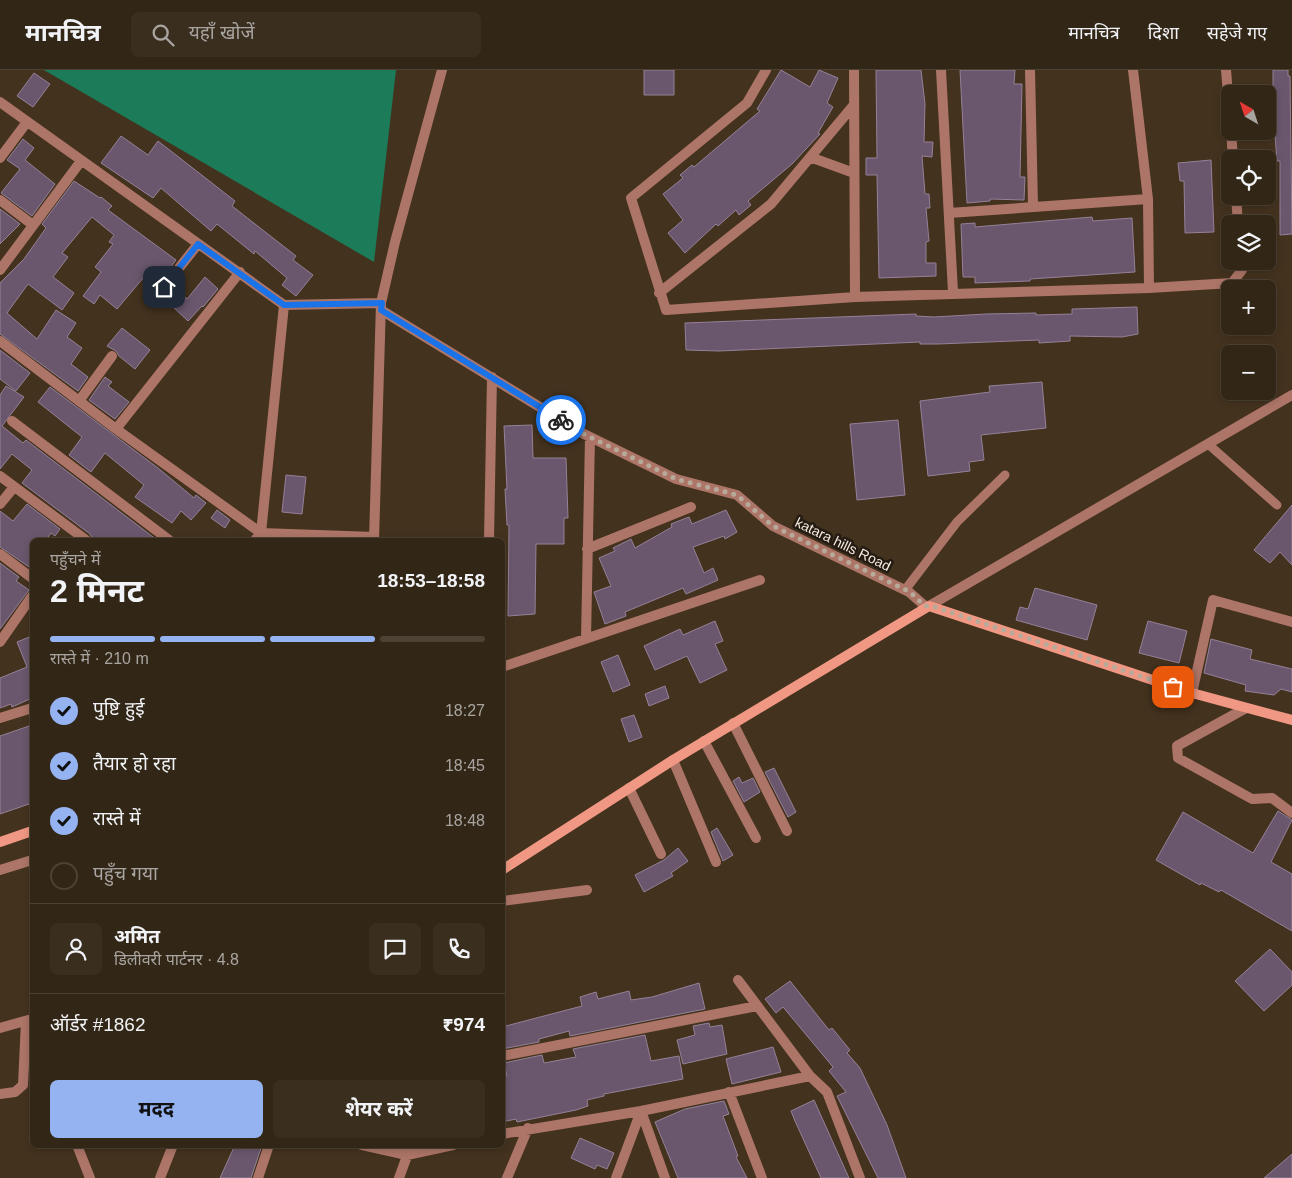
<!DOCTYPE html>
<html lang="hi">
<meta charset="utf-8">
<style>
:root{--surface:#322616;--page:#3a2e1f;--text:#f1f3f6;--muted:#a8a5a1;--line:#4d4335;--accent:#95b2f1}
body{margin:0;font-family:Arial,"Noto Sans Devanagari",sans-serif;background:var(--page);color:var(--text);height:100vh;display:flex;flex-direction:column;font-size:19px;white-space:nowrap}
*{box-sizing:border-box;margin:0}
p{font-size:16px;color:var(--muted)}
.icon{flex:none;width:28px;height:28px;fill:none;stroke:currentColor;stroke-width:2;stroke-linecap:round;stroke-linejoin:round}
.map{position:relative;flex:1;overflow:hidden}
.panel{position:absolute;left:30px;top:468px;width:475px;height:610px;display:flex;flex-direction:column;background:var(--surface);border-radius:8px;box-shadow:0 2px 8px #0003,0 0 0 1px var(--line)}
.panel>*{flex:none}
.needle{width:32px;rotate:321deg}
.tools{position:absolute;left:1221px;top:15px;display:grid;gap:10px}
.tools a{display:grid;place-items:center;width:55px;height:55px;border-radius:8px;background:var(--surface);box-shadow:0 2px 8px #0003,0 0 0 1px var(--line);font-size:25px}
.pin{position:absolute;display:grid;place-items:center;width:42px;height:42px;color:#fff;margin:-21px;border-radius:10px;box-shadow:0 2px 8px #0006}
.courier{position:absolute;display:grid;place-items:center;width:50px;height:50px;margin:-25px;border:4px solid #1a73e8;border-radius:50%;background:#fff;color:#222;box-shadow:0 1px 6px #0007}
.overview em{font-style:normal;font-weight:700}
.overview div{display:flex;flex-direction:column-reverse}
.overview{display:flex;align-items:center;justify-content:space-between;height:85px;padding:0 20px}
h1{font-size:32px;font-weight:700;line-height:38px}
.bar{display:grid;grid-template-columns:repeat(4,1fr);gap:8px 5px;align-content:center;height:60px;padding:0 20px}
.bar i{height:6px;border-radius:4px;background:var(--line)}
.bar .current{background:var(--accent)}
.bar p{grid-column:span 4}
.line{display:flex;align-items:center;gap:12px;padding:0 20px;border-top:1px solid var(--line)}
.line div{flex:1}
.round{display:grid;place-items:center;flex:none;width:52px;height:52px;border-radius:8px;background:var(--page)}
ol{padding:0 20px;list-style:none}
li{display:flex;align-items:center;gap:15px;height:55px}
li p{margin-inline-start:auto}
li .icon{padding:5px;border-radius:50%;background:var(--accent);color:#111;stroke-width:4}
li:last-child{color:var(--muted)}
li i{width:28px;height:28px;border:2px solid var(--line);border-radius:50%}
.cta{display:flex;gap:10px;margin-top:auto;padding:10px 20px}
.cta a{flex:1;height:58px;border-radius:8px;background:var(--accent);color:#111;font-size:20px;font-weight:700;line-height:58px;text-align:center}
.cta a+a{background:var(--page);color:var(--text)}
header{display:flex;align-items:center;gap:30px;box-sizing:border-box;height:70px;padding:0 25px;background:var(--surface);border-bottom:1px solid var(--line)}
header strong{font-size:24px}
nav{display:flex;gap:28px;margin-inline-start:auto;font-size:18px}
.search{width:350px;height:45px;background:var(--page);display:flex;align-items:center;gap:12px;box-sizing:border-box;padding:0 18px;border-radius:8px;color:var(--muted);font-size:19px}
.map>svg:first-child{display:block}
.forest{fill:#1c7c59}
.building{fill:#6a576d;stroke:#958198}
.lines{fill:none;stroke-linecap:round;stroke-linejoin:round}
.service{stroke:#ad7568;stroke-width:9}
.minor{stroke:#ad7568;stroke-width:10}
.tertiary{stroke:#ad7568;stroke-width:10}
.secondary{stroke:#f09883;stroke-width:10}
.done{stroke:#b7aa9b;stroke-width:5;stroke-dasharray:0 9}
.route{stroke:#1a73e8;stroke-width:6}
.labels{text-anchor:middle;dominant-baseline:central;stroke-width:5;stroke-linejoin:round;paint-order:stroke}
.street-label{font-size:14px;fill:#f6ebdf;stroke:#241b13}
</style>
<header>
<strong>मानचित्र</strong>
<div class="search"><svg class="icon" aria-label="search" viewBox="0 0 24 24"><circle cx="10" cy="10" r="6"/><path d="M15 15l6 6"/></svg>यहाँ खोजें</div>
<nav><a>मानचित्र</a><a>दिशा</a><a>सहेजे गए</a></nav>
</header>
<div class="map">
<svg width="1292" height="1108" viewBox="0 0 1292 1108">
<rect width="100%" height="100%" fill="#43321e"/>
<path class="forest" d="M44,0H396L374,192Z"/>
<path class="building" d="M644,0H674V25H644Z
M781,0L810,17L819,0L838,8L827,33L833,37L818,63L820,64L792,94L748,131L751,135L739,145L736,140L718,156L716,154L685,183L668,163L683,150L663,124L683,108L680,105L692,95L694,97L760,41L757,39Z
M876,0H921L925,34L924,72H933L932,87L922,86L925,124H929L930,138H926L929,171L926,172V193H936V206L879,208L877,105H866V88H877Z
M960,0H1015L1014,14H1022L1020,107H1025L1024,130L990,129V131L967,133Z
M1273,0H1288V6H1290L1292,164L1280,165V91H1277L1274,52H1268V19L1273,18Z
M34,3L50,14L33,37L17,26Z
M121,66L148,85L158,71L235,131L232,136L296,186L293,190L313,205L296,226L282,215L287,208L255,181L254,184L217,154L211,161L161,118L153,128L101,93Z
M23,69L34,78L25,90L55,114L32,146L1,123L20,99L7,90Z
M1211,90L1214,162L1185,163L1184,111H1180L1178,93Z
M74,111L100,128L101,127L112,136L108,140L176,190L161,210L149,201L117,239L100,225L94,234L83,226L101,202L95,197L113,174L109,172L114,165L92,147L62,183L68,187L53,207L74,223L62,240L28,214L7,243L37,269L56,240L76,253L67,267L82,278L71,294L88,307L78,321L0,264V213L24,189L46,158L42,154Z
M0,139L20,154L0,174Z
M1092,147L1093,151L1132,148L1135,202L1030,209V211L975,213V207H963L961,154L975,153V157Z
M205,207L218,219L203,237L202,236L188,251L172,236L183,225L187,229Z
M1137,237L1138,264L1122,267L1070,266V271L1039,273V270L938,274H920V272L719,281L686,280L685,253L916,244V246L934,247L986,244L1036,243V245L1072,244V239Z
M122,258L150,280L135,299L119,286L116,281L107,276Z
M0,280L30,303L16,321L0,309Z
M105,307L112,312L108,316L129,332L115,349L89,330Z
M1042,312L1046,358L981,365L984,390L969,392L970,401L928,406L920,331L990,322L989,316Z
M6,316L24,327L2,356L23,373L26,370L157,470H93L90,464L22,413L32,400L12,384L0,399V325Z
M50,317L158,398L194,428L196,425L206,433L191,450L181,441L172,453L135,427L144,415L105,383L91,402L69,385L82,367L38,332Z
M898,350L905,425L857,430L850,354Z
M532,355L533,388H566L568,448H564V474H536L535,544L508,546L509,455H507L505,419H507L504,356Z
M286,405L306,407L302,444L282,442Z
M27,434L60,459L55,466L51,463L46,470H32V493L29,497L0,477V441L13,451Z
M1292,435V495L1280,482L1270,493L1254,480Z
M217,440L230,450L225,458L211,448Z
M726,440L737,462L725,469L724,466L693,477L704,503L713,498L718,510L686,524L683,518L625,542L626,546L605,554L594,522L611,516L599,488L615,481L613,478L631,469L635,478L672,457L671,454L689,447L692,454Z
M0,493L19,507L16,511L29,520L0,559Z
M1035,518L1097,535L1087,570L1016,550L1020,537L1028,539Z
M715,551L723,571L715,574L727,600L700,613L687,586L655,600L644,576L680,559L683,565Z
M1148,551L1187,561L1179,593L1139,583Z
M32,566V628L12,637L11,634L0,638V608L27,597L17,572Z
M1211,569L1252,580L1250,589L1292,599V622L1281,619L1274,625L1245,621L1246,615L1204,603Z
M618,585L630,615L613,622L601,592Z
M665,616L669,628L649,636L645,624Z
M634,645L642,667L629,672L621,649Z
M32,655V733L0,744V666Z
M774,698L796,742L788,747L765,702Z
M739,707L742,713L753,708L760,722L744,732L733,711Z
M1278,741L1292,750L1271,792L1292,804V861L1221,820L1219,822L1201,813L1200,815L1156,790L1183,742L1253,783Z
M717,758L733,785L723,791L711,762Z
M678,778L688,791L671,803L673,806L644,822L635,805L664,790Z
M1270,879L1292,902V915L1264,941L1235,911Z
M790,911L829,960L832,958L850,980L847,983L860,998L887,1055L906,1108H878L837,1026L846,1022L829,1001L833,997L783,937L776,943L765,929Z
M699,913L705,939L570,966L569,961L539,969V972L502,979V957L582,936L580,927L596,922L598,929L629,921L631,930L652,927Z
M709,953L710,957L722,955L727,984L683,994L677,970L695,965L693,956Z
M645,965L651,991L679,986L683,1009L604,1024V1026L587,1030L588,1036L576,1040L517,1052L516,1049L502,1052V1007L507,1006L504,993L542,985L544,993L576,987L573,979Z
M773,977L781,1002L732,1014L726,989Z
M814,1030L822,1048L849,1108H821L795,1051L791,1041Z
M724,1031L729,1044L723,1046L738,1086L736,1087L747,1108H678L655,1052L685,1039Z
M580,1068L614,1083L607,1099L597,1095L595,1099L571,1088Z
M235,1075H253L261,1078L251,1108H220Z
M1292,1084V1108H1264Z"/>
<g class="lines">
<path class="service" d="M1208,374L1277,435
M905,520L957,452L1005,405"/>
<path class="minor" d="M766,0L747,33L631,128L666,240L855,227L1149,218L1232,213L1242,200L1241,191
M854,0L855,227
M941,0L953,222
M1030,0L1033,136
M1133,0L1148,129L1149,218
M1226,0L1230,48
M0,32L284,235L381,233L374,470
M1231,61L1233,89
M810,87L854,103
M0,88L27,52
M1236,126L1238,154
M0,130L33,155
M949,143L1148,129
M0,200L81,91
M659,223L771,134L853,36
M153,231L198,174
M381,233L395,172L442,0
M381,240L584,364L676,409L737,425L773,456L909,522L925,536
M0,271L116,359L261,463L374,467
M79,331L112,286
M12,351L169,470
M116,359L240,202
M0,406L86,470
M0,434L14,417
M255,470L261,463L284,235
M489,470L492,307
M587,479L691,437
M0,484L32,508
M586,569L590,367
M0,572L32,526
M502,597L760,510
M1192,623L1213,530L1292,552
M1246,638L1177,676L1178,688L1252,729L1272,728L1292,743
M0,648L32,638
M733,653L787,761
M704,671L756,768
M673,690L716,792
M629,718L661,784
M0,800L32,790
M502,831L587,820
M738,910L810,1006L827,1022L860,1108
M502,986L757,936
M729,1022L762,1108
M0,1024L15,1022L23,1015L26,951
M502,1064L641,1041L810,1006
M77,1075L90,1108
M362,1075L407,1085L453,1075
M160,1108L173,1075
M258,1108L269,1075
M399,1108L411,1075
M507,1108L528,1058
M616,1108L641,1041L665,1108"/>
<path class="tertiary" d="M929,536L1292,325
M0,958L32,949"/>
<path class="secondary" d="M0,772L32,761
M502,800L673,690L929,536L1192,623L1292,650"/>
</g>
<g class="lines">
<path class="done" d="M561,350L584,364L676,409L737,425L773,456L910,522L925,536H932L1173,617"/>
<path class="route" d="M164,217L198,174L284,235L382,233L381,240L561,350"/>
</g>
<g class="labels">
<g class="street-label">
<text transform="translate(843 474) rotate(26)">katara hills Road</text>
</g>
</g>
</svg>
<div class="tools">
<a><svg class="needle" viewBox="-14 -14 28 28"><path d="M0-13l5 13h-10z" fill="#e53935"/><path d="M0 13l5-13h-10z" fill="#a8a5a1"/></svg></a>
<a><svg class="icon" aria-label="locate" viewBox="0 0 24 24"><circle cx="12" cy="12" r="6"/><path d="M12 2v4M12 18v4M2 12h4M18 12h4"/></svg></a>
<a><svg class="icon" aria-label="layers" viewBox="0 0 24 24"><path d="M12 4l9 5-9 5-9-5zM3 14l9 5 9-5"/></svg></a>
<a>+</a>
<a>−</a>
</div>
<div class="pin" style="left:1173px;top:617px;background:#ea580c"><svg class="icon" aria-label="bag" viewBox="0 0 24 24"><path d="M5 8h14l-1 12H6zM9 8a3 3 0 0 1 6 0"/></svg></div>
<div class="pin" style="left:164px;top:217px;background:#1f2937"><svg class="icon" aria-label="home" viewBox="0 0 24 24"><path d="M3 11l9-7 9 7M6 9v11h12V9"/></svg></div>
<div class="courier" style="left:561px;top:350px"><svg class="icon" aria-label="bike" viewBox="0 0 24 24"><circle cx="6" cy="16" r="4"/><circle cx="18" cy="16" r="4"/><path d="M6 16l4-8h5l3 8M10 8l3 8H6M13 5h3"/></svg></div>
<section class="panel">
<div class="overview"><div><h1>2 मिनट</h1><p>पहुँचने में</p></div><em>18:53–18:58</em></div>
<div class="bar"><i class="current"></i><i class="current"></i><i class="current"></i><i></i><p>रास्ते में · 210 m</p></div>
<ol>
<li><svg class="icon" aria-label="check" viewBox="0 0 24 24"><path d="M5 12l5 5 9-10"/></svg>पुष्टि हुई<p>18:27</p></li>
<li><svg class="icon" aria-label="check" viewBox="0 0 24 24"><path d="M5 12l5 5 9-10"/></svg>तैयार हो रहा<p>18:45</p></li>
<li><svg class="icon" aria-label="check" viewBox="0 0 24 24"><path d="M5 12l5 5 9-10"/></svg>रास्ते में<p>18:48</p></li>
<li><i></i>पहुँच गया</li>
</ol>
<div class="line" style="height:90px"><a class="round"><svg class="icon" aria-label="person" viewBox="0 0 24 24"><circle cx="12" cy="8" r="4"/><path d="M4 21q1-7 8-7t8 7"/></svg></a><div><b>अमित</b><p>डिलीवरी पार्टनर · 4.8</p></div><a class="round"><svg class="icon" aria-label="chat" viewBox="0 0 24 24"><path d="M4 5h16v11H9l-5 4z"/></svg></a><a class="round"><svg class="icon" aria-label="phone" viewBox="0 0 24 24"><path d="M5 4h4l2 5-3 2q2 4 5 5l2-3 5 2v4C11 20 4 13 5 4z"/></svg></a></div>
<div class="line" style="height:65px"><div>ऑर्डर #1862</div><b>₹974</b></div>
<div class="cta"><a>मदद</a><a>शेयर करें</a></div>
</section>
</div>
